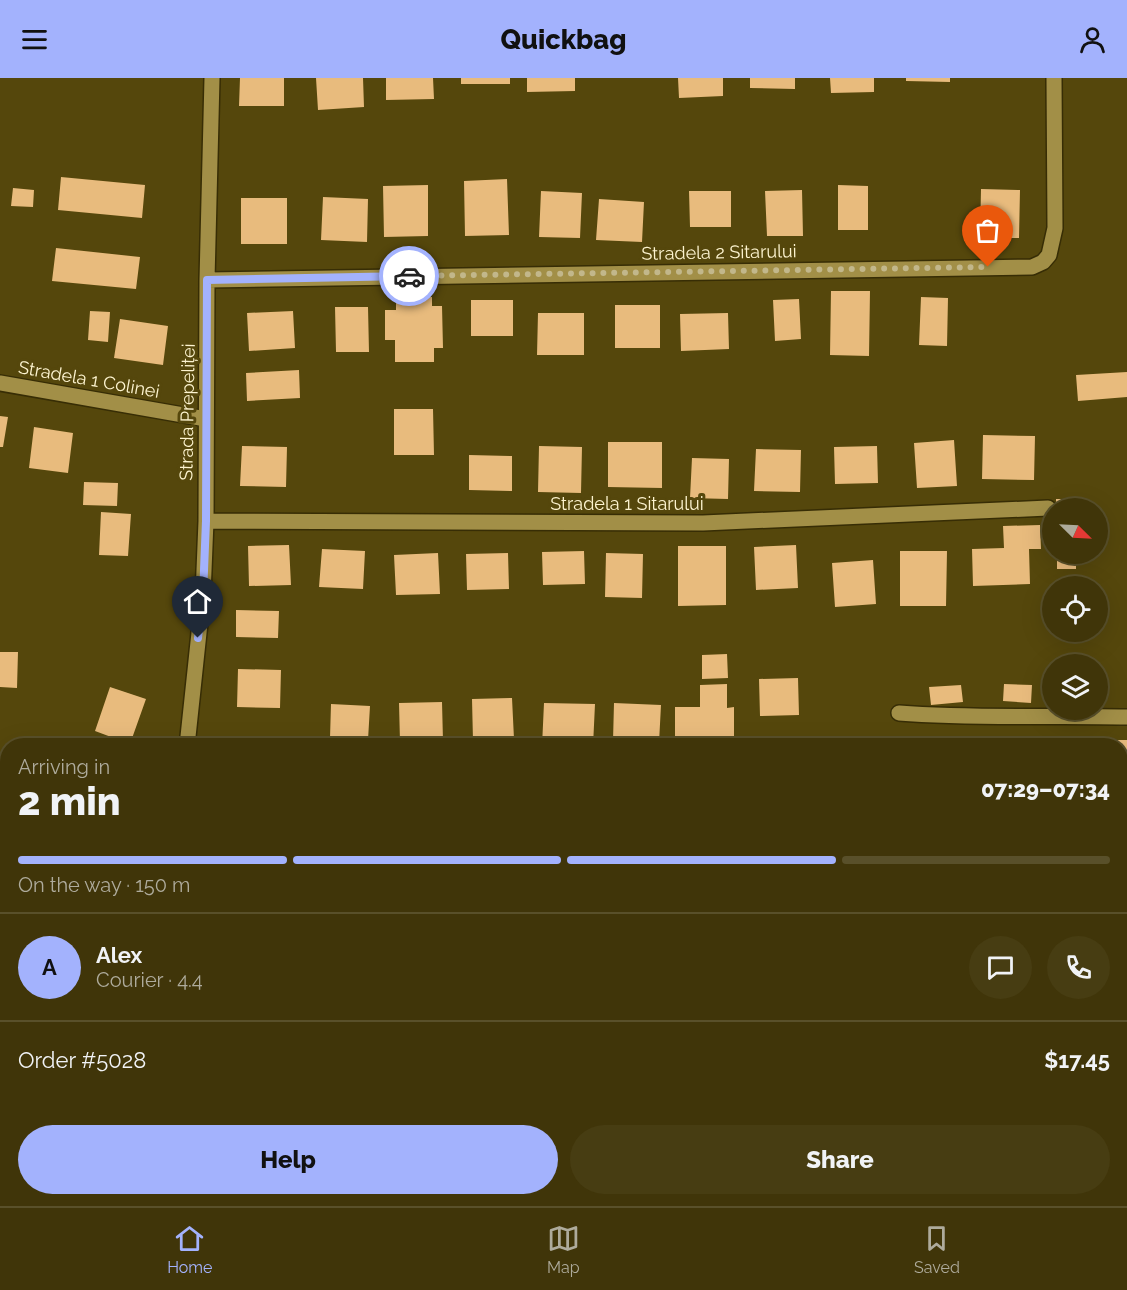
<!DOCTYPE html>
<meta charset="utf-8">
<style>
:root{--surface:#403509;--page:#473d12;--text:#f1f3f6;--muted:#aeab9c;--line:#59502a;--accent:#a3b2fd}
body{margin:0;font-family:Raleway,sans-serif;background:var(--page);color:var(--text);height:100vh;display:flex;flex-direction:column;font-size:22px;white-space:nowrap}
*{box-sizing:border-box;margin:0}
p{font-size:20px;color:var(--muted)}
.icon{flex:none;width:33px;height:33px;fill:none;stroke:currentColor;stroke-width:2;stroke-linecap:round;stroke-linejoin:round}
.map{position:relative;flex:1;overflow:hidden}
.drawer{position:absolute;left:0px;top:660px;width:1128px;height:468px;display:flex;flex-direction:column;background:var(--surface);border-radius:24px 24px 0 0;box-shadow:0 6px 24px #0002,0 0 0 2px var(--line)}
.drawer>*{flex:none}
.needle{width:39px;rotate:114deg}
.fabs{position:absolute;left:1042px;top:420px;display:grid;gap:12px}
.fabs a{display:grid;place-items:center;width:66px;height:66px;border-radius:50%;background:var(--surface);box-shadow:0 6px 24px #0002,0 0 0 2px var(--line);font-size:30px}
.pin{position:absolute;display:grid;place-items:center;width:51px;height:51px;color:#fff;margin:-62px -26px;border-radius:50% 50% 50% 0;rotate:-45deg;box-shadow:0 0 6px #0007}
.pin .icon{rotate:45deg}
.courier{position:absolute;display:grid;place-items:center;width:60px;height:60px;margin:-30px;border:4px solid #a3b2fd;border-radius:50%;background:#fff;color:#222;box-shadow:0 2px 8px #0007}
.summary em{font-style:normal;font-weight:800}
.summary div{display:flex;flex-direction:column-reverse}
.summary{display:flex;align-items:center;justify-content:space-between;height:102px;padding:0 18px}
h1{font-size:39px;font-weight:800;line-height:45px}
.bar{display:grid;grid-template-columns:repeat(4,1fr);gap:9px 6px;align-content:center;height:72px;padding:0 18px}
.bar i{height:8px;border-radius:4px;background:var(--line)}
.bar .current{background:var(--accent)}
.bar p{grid-column:span 4}
.line{display:flex;align-items:center;gap:15px;padding:0 18px;border-top:2px solid var(--line)}
.line div{flex:1}
.round{display:grid;place-items:center;flex:none;width:63px;height:63px;border-radius:32px;background:var(--page)}
.cta{display:flex;gap:12px;margin-top:auto;padding:12px 18px}
.cta a{flex:1;height:69px;border-radius:36px;background:var(--accent);color:#111;font-size:24px;font-weight:800;line-height:69px;text-align:center}
.cta a+a{background:var(--page);color:var(--text)}
header{display:flex;justify-content:space-between;align-items:center;height:78px;padding:0 18px;background:var(--accent);color:#111;font-size:27px;font-weight:800}
.tab-bar{display:flex;justify-content:space-around;align-items:center;height:84px;border-top:2px solid var(--line);background:var(--surface);font-size:16px;color:var(--muted)}
.tab-bar a{display:grid;justify-items:center;gap:3px}
.tab-bar .current{color:var(--accent)}
.map>svg:first-child{display:block}
.grass{fill:#98503e}
.wetland{fill:url(#wetland-marsh)}
.garden{fill:url(#garden-furrows)}
.lines{fill:none;stroke-linecap:round;stroke-linejoin:round}
.stream{stroke:#709694;stroke-width:8}
.building{fill:#e8bb7d}
.minor-casing{stroke:#372d05;stroke-width:18}
.minor{stroke:#a28f47;stroke-width:15}
.done{stroke:#c2b78b;stroke-width:6;stroke-dasharray:0 10.8}
.route{stroke:#a3b2fd;stroke-width:8}
.labels{text-anchor:middle;dominant-baseline:central;stroke-width:6;stroke-linejoin:round;paint-order:stroke}
.street-label{font-size:18px;fill:#fdf4d0;stroke:#55470c}
</style>
<header><svg class="icon" aria-label="menu" viewBox="0 0 24 24"><path d="M4 6h16M4 12h16M4 18h16"/></svg>Quickbag<svg class="icon" aria-label="person" viewBox="0 0 24 24"><circle cx="12" cy="8" r="4"/><path d="M4 21q1-7 8-7t8 7"/></svg></header>
<div class="map">
<svg width="1127" height="1128" viewBox="0 0 1127 1128">
<defs>
<pattern id="wetland-marsh" width="20" height="14" patternUnits="userSpaceOnUse" patternTransform="scale(1.5)"><rect width="20" height="14" fill="#98503e"/><path d="M1 5h8M5 5V1M11 12h8M15 12V8" fill="none" stroke="#a76a59"/></pattern>
<pattern id="garden-furrows" width="10" height="10" patternUnits="userSpaceOnUse" patternTransform="scale(1.5)"><rect width="10" height="10" fill="#98503e"/><path d="M-1 1l2-2M0 10L10 0M9 11l2-2" fill="none" stroke="#a76a59"/></pattern>
</defs>
<rect width="100%" height="100%" fill="#55470c"/>
<path class="grass" d="M239,1124L271,1128H0Z"/>
<path class="wetland" d="M7,1095L8,1120H440L508,1128H271L239,1124L0,1128V1096Z"/>
<path class="garden" d="M1121,891L1127,892V919L1121,918Z
M1121,1111L1127,1112V1128H1038V1121L1120,1120Z
M814,1121V1120L985,1121L920,1128H813Z"/>
<g class="lines">
<path class="stream" d="M0,1112H8
M317,1120L396,1128
M1102,1120L1127,1124"/>
</g>
<path class="building" d="M240,0H284V28H239Z
M316,0H363L364,29L318,32Z
M386,0H433L434,21L386,22Z
M461,0H510V6H461Z
M527,0H575V13L527,14Z
M678,0H723V18L679,20Z
M750,0H795V11L750,10Z
M830,0H874V14L831,15Z
M906,0H950V4L906,3Z
M61,99L145,107L142,140L58,132Z
M507,101L509,157L465,158L464,103Z
M428,107V158L384,159L383,108Z
M838,107L868,108V152H838Z
M13,110L34,112L33,129L11,128Z
M981,111L1020,112L1019,160H980Z
M802,112L803,158H767L765,113Z
M541,113L582,115L580,160L539,159Z
M689,113H731V149H690Z
M323,119L368,121L367,164L321,162Z
M241,120H287V166H241Z
M599,121L644,124L642,164L596,162Z
M56,170L140,179L136,211L52,203Z
M831,213H870L869,278L830,277Z
M432,219V228H442L443,270H434V284H395V262H385V232H396V220Z
M921,219L948,220L947,268L919,267Z
M799,221L801,261L775,263L773,222Z
M471,222H513V258H471Z
M615,227H660V270H615Z
M335,229H368L369,274H336Z
M90,233L110,234L108,264L88,262Z
M293,233L295,270L249,273L247,235Z
M538,235H584V277H537Z
M728,235L729,271L681,273L680,236Z
M120,241L168,248L163,287L114,280Z
M299,292L300,320L247,323L246,295Z
M1127,294V319L1078,323L1076,297Z
M394,331H433L434,377H394Z
M0,338L8,339L3,369H0Z
M34,349L73,355L68,395L29,390Z
M983,357L1035,358L1034,402L982,401Z
M954,362L957,408L917,410L914,365Z
M608,364H662V410L608,409Z
M242,368L287,369L286,409L240,408Z
M539,368L582,369L581,415L538,414Z
M877,368L878,405L835,406L834,369Z
M756,371L801,372L800,414L754,413Z
M469,377L512,378V413L469,412Z
M692,380L729,381L728,421L690,420Z
M84,404L118,405L117,428L83,427Z
M1056,421H1075V430H1056Z
M101,434L131,436L128,478L99,477Z
M1040,447L1041,471H1029L1030,506L973,508L972,471L1004,470L1003,448Z
M289,467L291,507L249,508L248,468Z
M796,467L798,510L756,512L754,469Z
M678,468H726V527L678,528Z
M322,471L365,473L363,511L319,509Z
M584,473L585,506L543,507L542,474Z
M900,473H947L946,528H900Z
M438,475L440,516L396,517L394,477Z
M508,475L509,511L467,512L466,476Z
M606,475L643,476L642,520L605,519Z
M1057,476H1076V491H1057Z
M873,482L876,526L835,529L832,485Z
M236,532L279,533L278,560L236,559Z
M0,574H18L17,610L0,609Z
M727,576L728,600L702,601V577Z
M238,591L281,592L280,630L237,629Z
M798,600L799,637L760,638L759,601Z
M727,606V630L734,629V659H729V668H675V629H700V607Z
M1004,606L1032,607L1031,625L1003,623Z
M961,607L963,624L931,627L929,609Z
M110,609L146,621L130,666L95,653Z
M512,620L514,661L473,663L472,621Z
M442,624L443,663L400,664L399,625Z
M544,625L595,626L593,668H542Z
M614,625L661,627L659,665L613,663Z
M331,626L370,628L368,662L330,660Z
M1114,662H1127V704L1120,703V668H1114Z
M6,726H8V765L0,764Z
M1120,971L1127,973V1025L1120,1023Z
M1120,1041L1127,1042V1088L1120,1087Z"/>
<g class="lines">
<defs>
<path id="minor" d="M207,202L1032,189L1043,184L1049,177L1055,150L1054,0
M0,305L206,341
M206,443L703,445L1048,430
M899,635C975,641 1051,637 1127,639
M187,668L203,517L206,443L207,202L212,0
M0,693L8,695
M1120,931L1127,933
M726,1120L798,1128
M1016,1126L1018,1128"/>
</defs>
<use href="#minor" class="minor-casing"/>
<use href="#minor" class="minor"/>
</g>
<g class="lines">
<path class="done" d="M409,198L988,189"/>
<path class="route" d="M198,560L203,517L206,443L207,202L409,198"/>
</g>
<g class="labels">
<g class="street-label">
<text transform="translate(719 174) rotate(-1)">Stradela 2 Sitarului</text>
<text transform="translate(89 301) rotate(10)">Stradela 1 Colinei</text>
<text transform="translate(187 334) rotate(-89)">Strada Prepeliței</text>
<text x="627" y="425">Stradela 1 Sitarului</text>
</g>
</g>
</svg>
<div class="fabs">
<a><svg class="needle" viewBox="-14 -14 28 28"><path d="M0-13l5 13h-10z" fill="#e53935"/><path d="M0 13l5-13h-10z" fill="#aeab9c"/></svg></a>
<a><svg class="icon" aria-label="locate" viewBox="0 0 24 24"><circle cx="12" cy="12" r="6"/><path d="M12 2v4M12 18v4M2 12h4M18 12h4"/></svg></a>
<a><svg class="icon" aria-label="layers" viewBox="0 0 24 24"><path d="M12 4l9 5-9 5-9-5zM3 14l9 5 9-5"/></svg></a>
</div>
<div class="pin" style="left:988px;top:189px;background:#ea580c"><svg class="icon" aria-label="bag" viewBox="0 0 24 24"><path d="M5 8h14l-1 12H6zM9 8a3 3 0 0 1 6 0"/></svg></div>
<div class="pin" style="left:198px;top:560px;background:#1f2937"><svg class="icon" aria-label="home" viewBox="0 0 24 24"><path d="M3 11l9-7 9 7M6 9v11h12V9"/></svg></div>
<div class="courier" style="left:409px;top:198px"><svg class="icon" aria-label="car" viewBox="0 0 24 24"><path d="M5 17H2v-5l4-1 3-4h7l3 4 3 1v5h-3M9 17h6M6 11h13"/><circle cx="7" cy="17" r="2"/><circle cx="17" cy="17" r="2"/></svg></div>
<section class="drawer">
<div class="summary"><div><h1>2 min</h1><p>Arriving in</p></div><em>07:29–07:34</em></div>
<div class="bar"><i class="current"></i><i class="current"></i><i class="current"></i><i></i><p>On the way · 150 m</p></div>
<div class="line" style="height:108px"><b class="round" style="background:var(--accent);color:#111">A</b><div><b>Alex</b><p>Courier · 4.4</p></div><a class="round"><svg class="icon" aria-label="chat" viewBox="0 0 24 24"><path d="M4 5h16v11H9l-5 4z"/></svg></a><a class="round"><svg class="icon" aria-label="phone" viewBox="0 0 24 24"><path d="M5 4h4l2 5-3 2q2 4 5 5l2-3 5 2v4C11 20 4 13 5 4z"/></svg></a></div>
<div class="line" style="height:78px"><div>Order #5028</div><b>$17.45</b></div>
<div class="cta"><a>Help</a><a>Share</a></div>
</section>
</div>
<nav class="tab-bar">
<a class="current"><svg class="icon" aria-label="home" viewBox="0 0 24 24"><path d="M3 11l9-7 9 7M6 9v11h12V9"/></svg>Home</a>
<a><svg class="icon" aria-label="map" viewBox="0 0 24 24"><path d="M3 6l6-2 6 2 6-2v14l-6 2-6-2-6 2zM9 4v14M15 6v14"/></svg>Map</a>
<a><svg class="icon" aria-label="saved" viewBox="0 0 24 24"><path d="M7 4h10v16l-5-4-5 4z"/></svg>Saved</a>
</nav>
